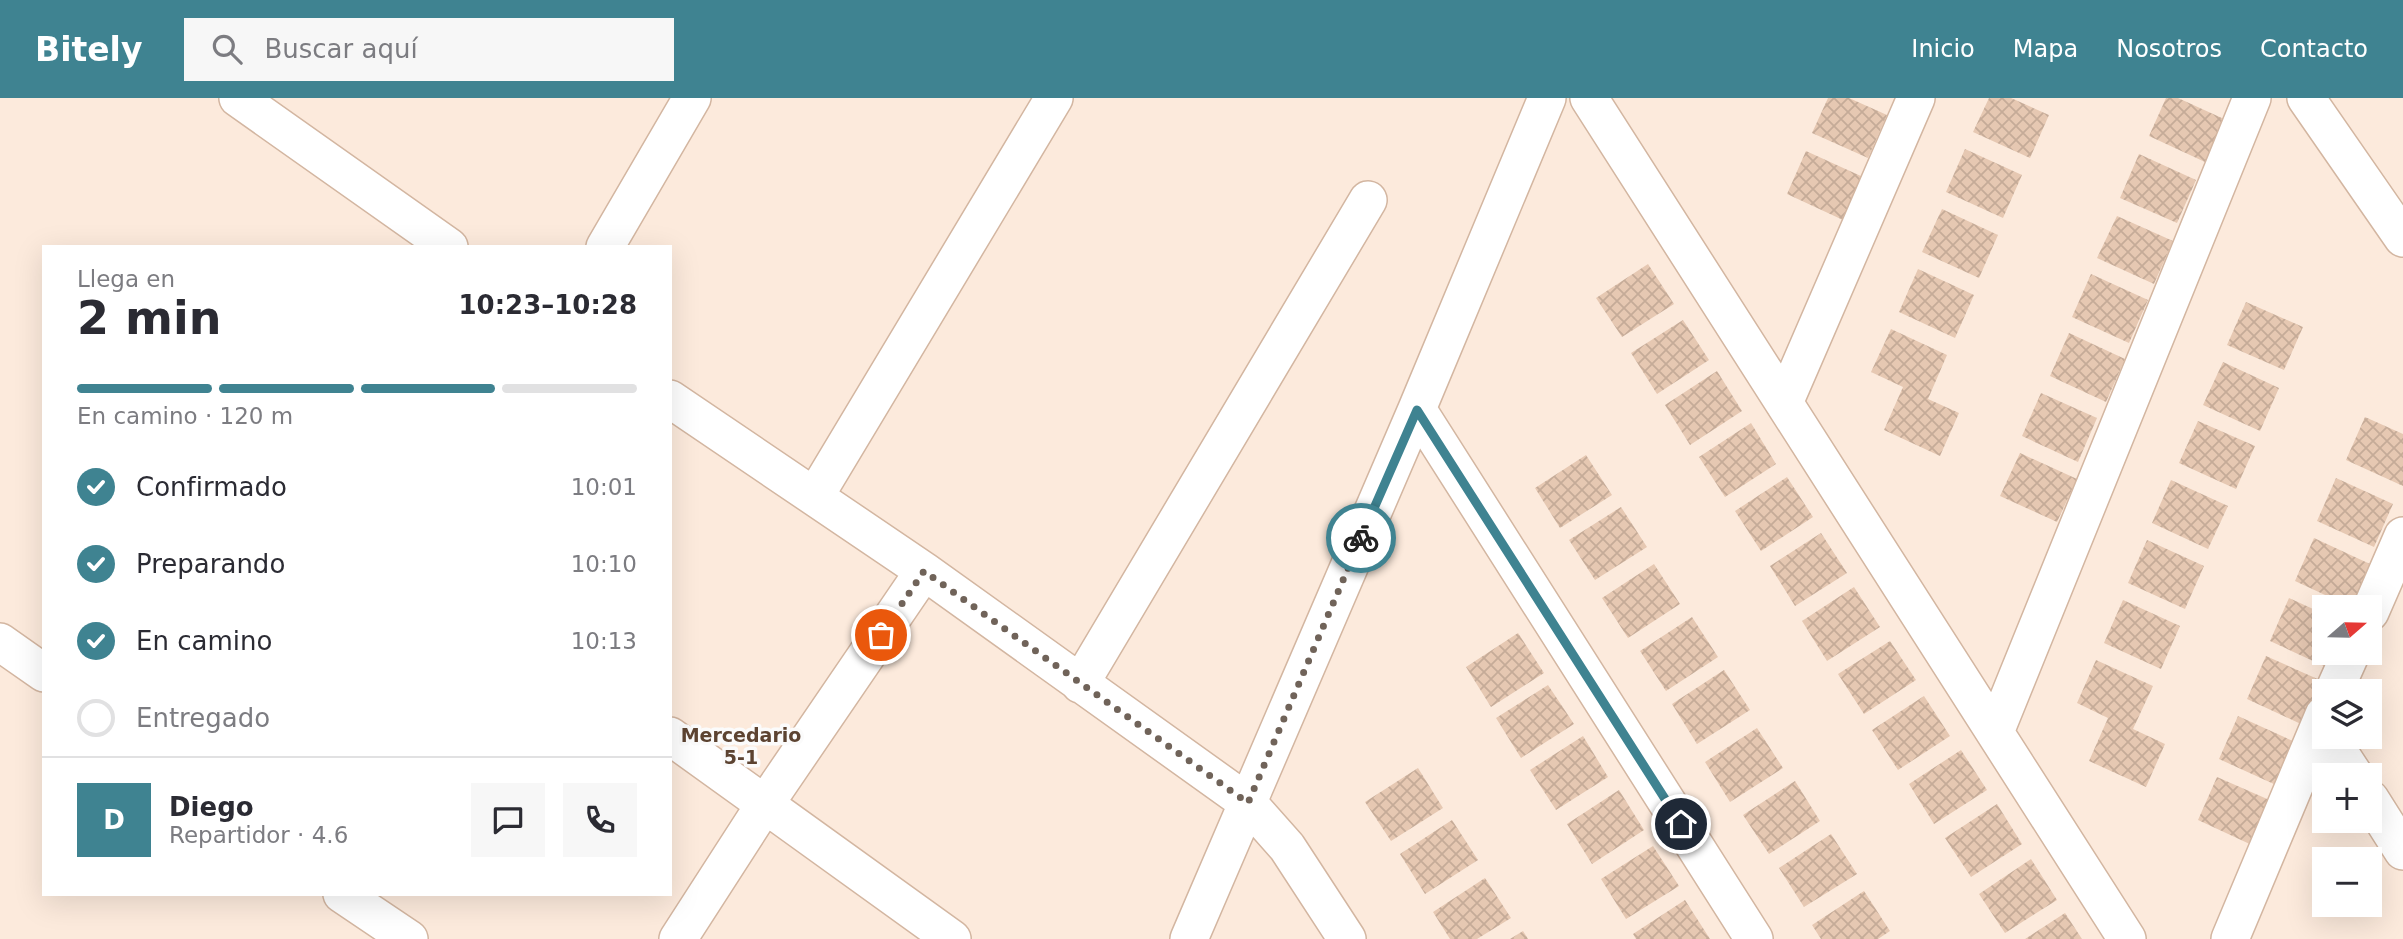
<!DOCTYPE html>
<html lang="es">
<meta charset="utf-8">
<style>
:root{--surface:#fff;--page:#f7f7f7;--text:#2b2b33;--muted:#7c7c81;--line:#e1e1e2;--accent:#3f8391}
body{margin:0;font-family:"DejaVu Sans",sans-serif;background:var(--page);color:var(--text);height:100vh;display:flex;flex-direction:column;font-size:26px;white-space:nowrap}
*{box-sizing:border-box;margin:0}
p{font-size:23px;color:var(--muted)}
.icon{flex:none;width:38px;height:38px;fill:none;stroke:currentColor;stroke-width:2;stroke-linecap:round;stroke-linejoin:round}
.map{position:relative;flex:1;overflow:hidden}
.drawer{position:absolute;left:42px;top:147px;width:630px;height:651px;display:flex;flex-direction:column;background:var(--surface);border-radius:0px;box-shadow:0 7px 28px #0002}
.drawer>*{flex:none}
.needle{width:46px;rotate:70deg}
.fabs{position:absolute;left:2312px;top:497px;display:grid;gap:14px}
.fabs a{display:grid;place-items:center;width:70px;height:70px;border-radius:0px;background:var(--surface);box-shadow:0 7px 28px #0002;font-size:35px}
.pin{position:absolute;display:grid;place-items:center;width:60px;height:60px;color:#fff;margin:-30px;border:4px solid #fff;border-radius:50%;box-shadow:0 2px 7px #0007}
.courier{position:absolute;display:grid;place-items:center;width:70px;height:70px;margin:-35px;border:5px solid #3f8391;border-radius:50%;background:#fff;color:#222;box-shadow:0 2px 9px #0007}
.overview em{font-style:normal;font-weight:700}
.overview div{display:flex;flex-direction:column-reverse}
.overview{display:flex;align-items:center;justify-content:space-between;height:119px;padding:0 35px}
h1{font-size:46px;font-weight:700;line-height:52px}
.bar{display:grid;grid-template-columns:repeat(4,1fr);gap:10px 7px;align-content:center;height:84px;padding:0 35px}
.bar i{height:9px;border-radius:5px;background:var(--line)}
.bar .active{background:var(--accent)}
.bar p{grid-column:span 4}
.line{display:flex;align-items:center;gap:18px;padding:0 35px;border-top:2px solid var(--line)}
.line div{flex:1}
.round{display:grid;place-items:center;flex:none;width:74px;height:74px;border-radius:0px;background:var(--page)}
ol{padding:0 35px;list-style:none}
li{display:flex;align-items:center;gap:21px;height:77px}
li p{margin-inline-start:auto}
li .icon{padding:7px;border-radius:50%;background:var(--accent);color:#fff;stroke-width:4}
li:last-child{color:var(--muted)}
li i{width:38px;height:38px;border:4px solid var(--line);border-radius:50%}
header{display:flex;align-items:center;gap:42px;box-sizing:border-box;height:98px;padding:0 35px;background:var(--accent);color:#fff}
header strong{font-size:33px}
nav{display:flex;gap:38px;margin-inline-start:auto;font-size:24px}
.search{width:490px;height:63px;background:var(--page);display:flex;align-items:center;gap:18px;box-sizing:border-box;padding:0 24px;border-radius:0px;color:var(--muted);font-size:26px}
.map>svg:first-child{display:block}
.building{fill:url(#building-cross-hatch)}
.lines{fill:none;stroke-linecap:round;stroke-linejoin:round}
.minor-casing{stroke:#d3b6a1;stroke-width:40}
.minor{stroke:#fff;stroke-width:37}
.done{stroke:#706359;stroke-width:7;stroke-dasharray:0 12.6}
.route{stroke:#3f8391;stroke-width:9}
.labels{text-anchor:middle;dominant-baseline:central;stroke-width:7;stroke-linejoin:round;paint-order:stroke}
.neighbourhood-label{font-size:19px;font-weight:bold;fill:#5c4331;stroke:#fbfbfb}
</style>
<header>
<strong>Bitely</strong>
<div class="search"><svg class="icon" aria-label="search" viewBox="0 0 24 24"><circle cx="10" cy="10" r="6"/><path d="M15 15l6 6"/></svg>Buscar aquí</div>
<nav><a>Inicio</a><a>Mapa</a><a>Nosotros</a><a>Contacto</a></nav>
</header>
<div class="map">
<svg width="2403" height="841" viewBox="0 0 2403 841">
<defs>
<pattern id="building-cross-hatch" width="8" height="8" patternUnits="userSpaceOnUse" patternTransform="scale(1.75)"><rect width="8" height="8" fill="#e6c8b2"/><path d="M0 0l8 8M0 8l8-8" fill="none" stroke="#c5ab98"/></pattern>
</defs>
<rect width="100%" height="100%" fill="#fceadc"/>
<path class="building" d="M1828,0H1849L1887,17L1868,60L1812,35Z
M1989,0H2011L2049,17L2030,60L1973,34Z
M2166,0H2178L2224,21L2205,64L2149,38Z
M1965,51L2022,77L2003,120L1946,94Z
M1806,53L1863,79L1843,122L1787,96Z
M2139,56L2196,82L2177,125L2120,100Z
M1942,111L1998,137L1979,180L1922,154Z
M2117,118L2173,143L2154,186L2097,160Z
M1648,166L1674,206L1622,239L1596,200Z
M1918,171L1974,197L1955,240L1899,214Z
M2091,176L2148,202L2129,245L2072,219Z
M2246,204L2303,229L2284,272L2227,247Z
M1683,222L1709,262L1657,296L1631,255Z
M1891,231L1947,257L1928,301L1959,315L1940,358L1884,332L1903,289L1871,274Z
M2069,235L2125,261L2106,304L2050,278Z
M2223,264L2279,290L2260,333L2203,307Z
M1717,273L1742,313L1690,347L1665,307Z
M2041,295L2097,320L2078,364L2022,338Z
M2365,319L2403,336V388L2346,362Z
M2198,323L2255,348L2236,391L2179,365Z
M1751,325L1776,366L1725,399L1699,359Z
M2020,355L2077,381L2057,424L2000,398Z
M1586,357L1612,397L1560,430L1535,390Z
M1787,379L1813,419L1761,453L1735,413Z
M2336,380L2393,406L2374,449L2317,423Z
M2171,382L2228,408L2208,451L2152,425Z
M1621,409L1647,449L1595,482L1569,442Z
M1821,435L1847,475L1795,508L1770,468Z
M2314,440L2370,466L2351,509L2295,483Z
M2147,442L2204,468L2185,511L2128,485Z
M1654,466L1680,506L1628,540L1602,500Z
M1854,489L1880,529L1827,563L1802,523Z
M2289,500L2324,516V555H2332L2326,569L2270,543Z
M2123,502L2180,528L2161,571L2104,545Z
M1692,519L1718,559L1666,593L1640,553Z
M1518,535L1544,575L1491,609L1466,569Z
M1890,543L1916,582L1864,616L1838,576Z
M2266,558L2322,583L2303,627L2247,601Z
M2096,562L2153,588L2133,631L2165,646L2146,689L2089,663L2108,620L2077,605Z
M1724,572L1750,612L1697,646L1672,606Z
M1548,587L1574,626L1521,660L1496,620Z
M1924,598L1950,638L1898,672L1872,632Z
M2238,618L2295,644L2276,687L2219,661Z
M1757,630L1783,670L1730,704L1705,664Z
M1583,638L1608,679L1556,712L1530,672Z
M1961,652L1987,692L1934,726L1909,686Z
M1418,670L1443,710L1391,743L1365,704Z
M2217,679L2274,704L2254,748L2198,722Z
M1795,683L1820,723L1769,756L1743,717Z
M1619,692L1644,732L1592,766L1567,726Z
M1997,706L2022,746L1971,779L1945,740Z
M1452,722L1478,762L1425,796L1400,756Z
M1831,736L1857,776L1804,809L1779,770Z
M1653,748L1679,788L1626,821L1601,781Z
M2031,761L2057,802L2005,835L1979,796Z
M1485,780L1511,820L1477,841H1450L1433,814Z
M1864,793L1890,833L1878,841H1821L1812,827Z
M1685,802L1710,841H1636L1633,836Z
M2065,815L2082,841H2025Z
M1523,833L1528,841H1510Z"/>
<g class="lines">
<defs>
<path id="minor" d="M238,0L449,149
M1589,0L2127,841
M2306,0L2403,140
M605,149L692,0
M670,301L924,473L1248,705L1287,749L1347,841
M1784,305L1916,0
M1417,311L1754,841
M815,398L1054,0
M2370,514L2403,438
M0,544L44,575
M1080,586L1368,102
M2334,593L2351,555
M1995,634L2252,0
M670,638L952,841
M2329,639L2354,677
M2370,701L2403,753
M342,796L409,841
M678,841L765,706L924,473
M1189,841L1417,311L1547,0
M2230,841L2324,617"/>
</defs>
<use href="#minor" class="minor-casing"/>
<use href="#minor" class="minor"/>
</g>
<g class="lines">
<path class="done" d="M881,537L924,473L1248,705L1361,440"/>
<path class="route" d="M1361,440L1417,312L1681,726"/>
</g>
<g class="labels">
<g class="neighbourhood-label">
<text x="741" y="637">Mercedario<tspan x="741" dy="22">5-1</tspan></text>
</g>
</g>
</svg>
<div class="fabs">
<a><svg class="needle" viewBox="-14 -14 28 28"><path d="M0-13l5 13h-10z" fill="#e53935"/><path d="M0 13l5-13h-10z" fill="#7c7c81"/></svg></a>
<a><svg class="icon" aria-label="layers" viewBox="0 0 24 24"><path d="M12 4l9 5-9 5-9-5zM3 14l9 5 9-5"/></svg></a>
<a>+</a>
<a>−</a>
</div>
<div class="pin" style="left:881px;top:537px;background:#ea580c"><svg class="icon" aria-label="bag" viewBox="0 0 24 24"><path d="M5 8h14l-1 12H6zM9 8a3 3 0 0 1 6 0"/></svg></div>
<div class="pin" style="left:1681px;top:726px;background:#1f2937"><svg class="icon" aria-label="home" viewBox="0 0 24 24"><path d="M3 11l9-7 9 7M6 9v11h12V9"/></svg></div>
<div class="courier" style="left:1361px;top:440px"><svg class="icon" aria-label="bike" viewBox="0 0 24 24"><circle cx="6" cy="16" r="4"/><circle cx="18" cy="16" r="4"/><path d="M6 16l4-8h5l3 8M10 8l3 8H6M13 5h3"/></svg></div>
<section class="drawer">
<div class="overview"><div><h1>2 min</h1><p>Llega en</p></div><em>10:23–10:28</em></div>
<div class="bar"><i class="active"></i><i class="active"></i><i class="active"></i><i></i><p>En camino · 120 m</p></div>
<ol>
<li><svg class="icon" aria-label="check" viewBox="0 0 24 24"><path d="M5 12l5 5 9-10"/></svg>Confirmado<p>10:01</p></li>
<li><svg class="icon" aria-label="check" viewBox="0 0 24 24"><path d="M5 12l5 5 9-10"/></svg>Preparando<p>10:10</p></li>
<li><svg class="icon" aria-label="check" viewBox="0 0 24 24"><path d="M5 12l5 5 9-10"/></svg>En camino<p>10:13</p></li>
<li><i></i>Entregado</li>
</ol>
<div class="line" style="height:126px"><b class="round" style="background:var(--accent);color:#fff">D</b><div><b>Diego</b><p>Repartidor · 4.6</p></div><a class="round"><svg class="icon" aria-label="chat" viewBox="0 0 24 24"><path d="M4 5h16v11H9l-5 4z"/></svg></a><a class="round"><svg class="icon" aria-label="phone" viewBox="0 0 24 24"><path d="M5 4h4l2 5-3 2q2 4 5 5l2-3 5 2v4C11 20 4 13 5 4z"/></svg></a></div>
</section>
</div>
